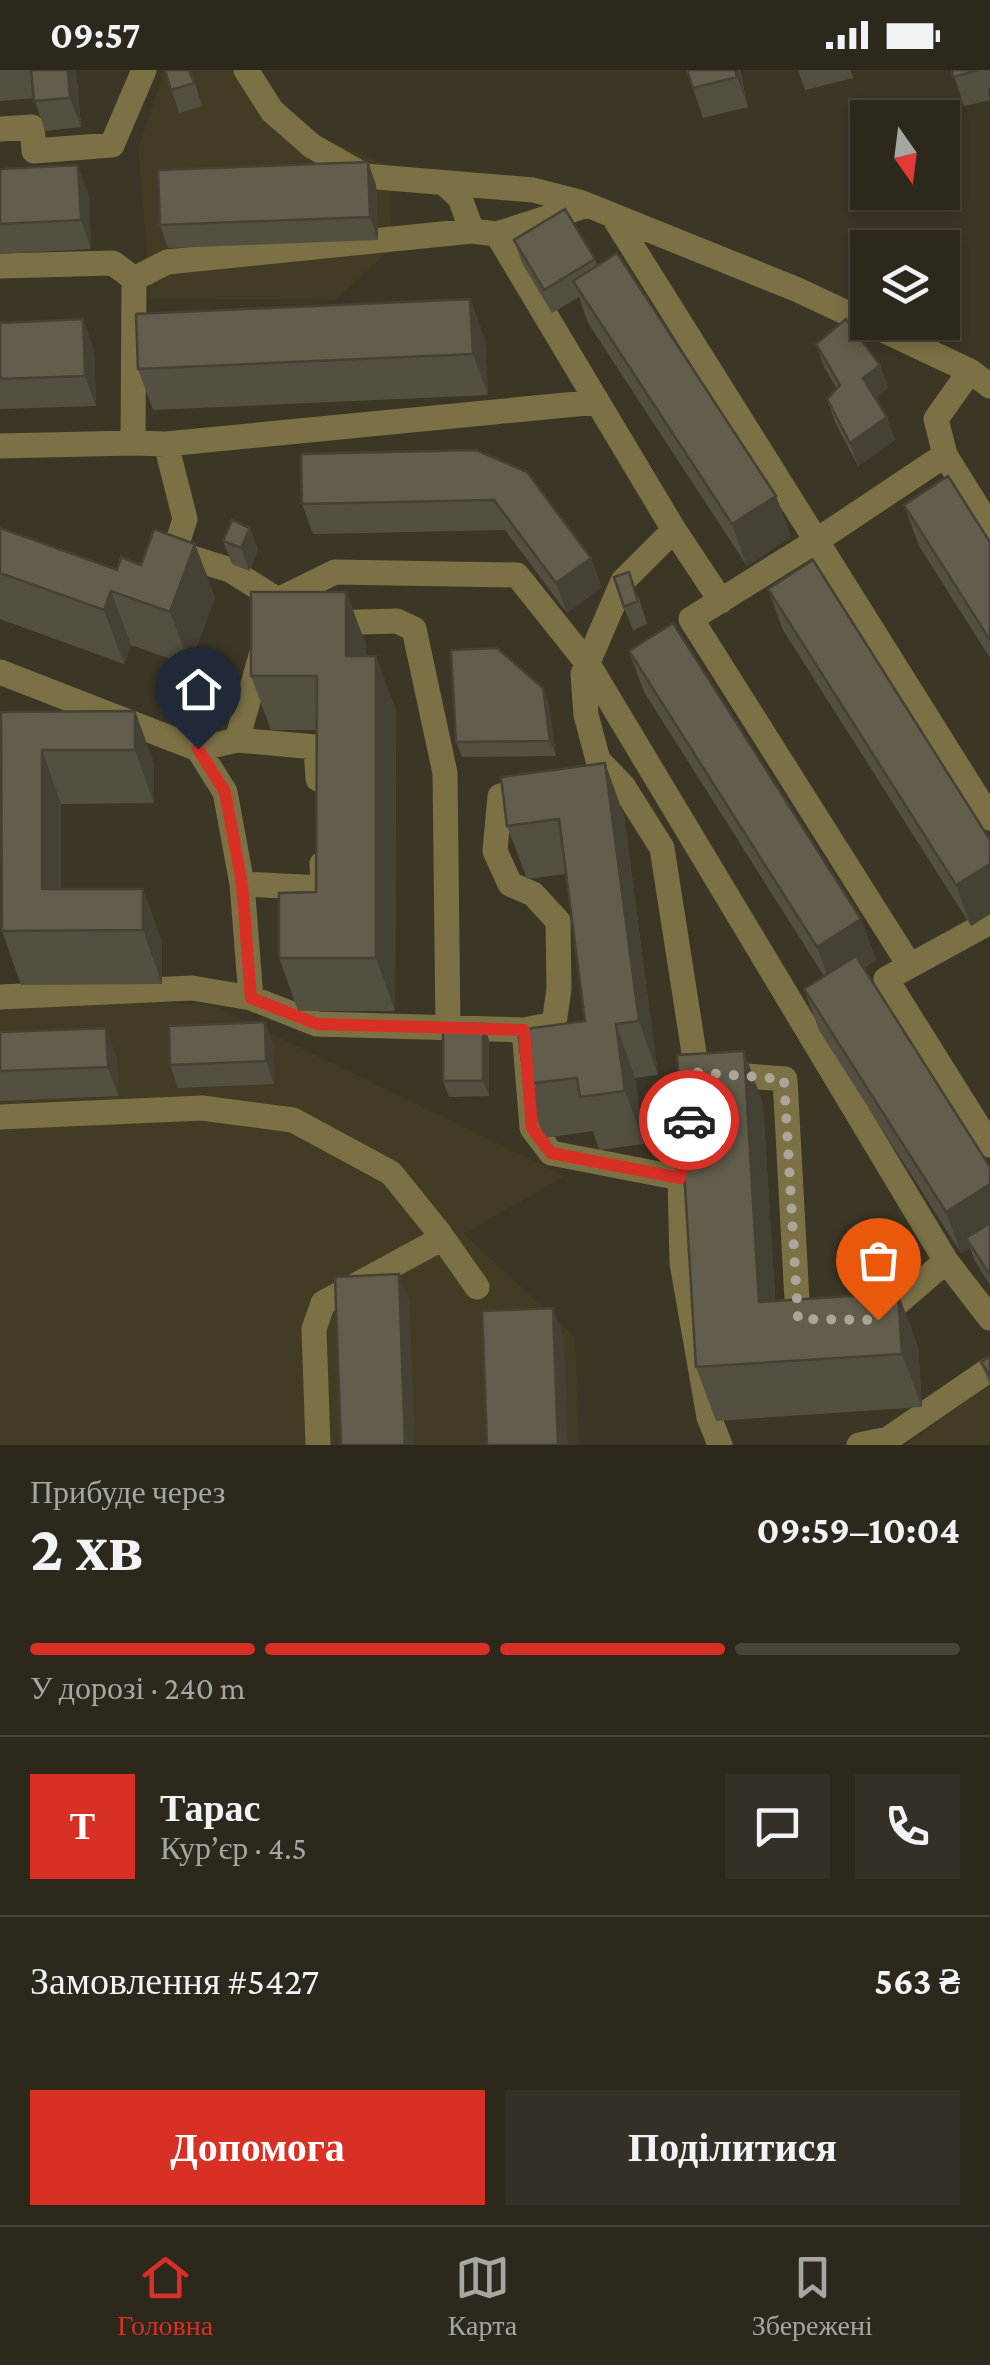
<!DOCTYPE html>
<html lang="uk">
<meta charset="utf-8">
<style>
:root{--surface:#2c281c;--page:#343025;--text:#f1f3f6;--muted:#a6a6a3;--line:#48443b;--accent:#d93025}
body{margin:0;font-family:"Crimson Pro",serif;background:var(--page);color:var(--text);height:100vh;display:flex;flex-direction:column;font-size:38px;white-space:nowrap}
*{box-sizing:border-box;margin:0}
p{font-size:32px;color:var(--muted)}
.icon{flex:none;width:55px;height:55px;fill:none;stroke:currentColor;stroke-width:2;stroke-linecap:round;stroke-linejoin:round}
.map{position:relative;height:1375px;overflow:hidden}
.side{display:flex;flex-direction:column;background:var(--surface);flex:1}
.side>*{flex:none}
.needle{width:65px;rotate:166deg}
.fabs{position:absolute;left:850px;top:30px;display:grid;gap:20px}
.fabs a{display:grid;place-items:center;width:110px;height:110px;border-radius:0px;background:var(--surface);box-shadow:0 5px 15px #0003,0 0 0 2px var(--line);font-size:50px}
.pin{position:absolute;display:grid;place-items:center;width:85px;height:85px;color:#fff;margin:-102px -42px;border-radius:50% 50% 50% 0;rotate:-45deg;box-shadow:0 0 10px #0007}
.pin .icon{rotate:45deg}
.courier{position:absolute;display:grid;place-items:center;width:100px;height:100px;margin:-50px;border:8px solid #d93025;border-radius:50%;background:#fff;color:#222;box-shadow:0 2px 12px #0007}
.headline em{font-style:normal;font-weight:700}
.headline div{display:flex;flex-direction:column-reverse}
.headline{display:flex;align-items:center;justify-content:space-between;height:170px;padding:0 30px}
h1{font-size:65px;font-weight:700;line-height:75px}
.bar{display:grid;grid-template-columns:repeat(4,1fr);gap:15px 10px;align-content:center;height:120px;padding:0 30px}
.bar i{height:12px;border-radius:8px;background:var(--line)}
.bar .active{background:var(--accent)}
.bar p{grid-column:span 4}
.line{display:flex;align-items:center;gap:25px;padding:0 30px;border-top:2px solid var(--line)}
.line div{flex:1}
.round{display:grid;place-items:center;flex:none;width:105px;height:105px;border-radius:0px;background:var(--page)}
.button{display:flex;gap:20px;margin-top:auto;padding:20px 30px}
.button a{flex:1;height:115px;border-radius:0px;background:var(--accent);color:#fff;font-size:40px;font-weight:700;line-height:115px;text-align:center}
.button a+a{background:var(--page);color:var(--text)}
.status{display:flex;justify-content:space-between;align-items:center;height:70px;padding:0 50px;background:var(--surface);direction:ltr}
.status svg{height:28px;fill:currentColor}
.menu{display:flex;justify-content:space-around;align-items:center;height:140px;border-top:2px solid var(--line);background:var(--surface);font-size:28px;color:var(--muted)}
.menu a{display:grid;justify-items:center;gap:5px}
.menu .active{color:var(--accent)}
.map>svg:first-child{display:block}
.built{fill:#423c25}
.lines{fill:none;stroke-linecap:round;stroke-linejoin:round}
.minor{stroke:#7c7045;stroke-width:25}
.wall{fill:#545041}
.shaded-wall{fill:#454135}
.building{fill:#625d4c;stroke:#454135;stroke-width:2.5}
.done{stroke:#aaa69a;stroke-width:10;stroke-dasharray:0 18}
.route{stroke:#d93025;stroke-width:12}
</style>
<div class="status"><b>09:57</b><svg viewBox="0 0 49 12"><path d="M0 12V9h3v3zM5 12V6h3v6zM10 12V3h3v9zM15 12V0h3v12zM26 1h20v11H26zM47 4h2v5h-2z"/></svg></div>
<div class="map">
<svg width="990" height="1375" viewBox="0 0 990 1375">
<rect width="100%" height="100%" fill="#3b3626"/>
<path class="built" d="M165,0H254L275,33L321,68L390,96L391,179L335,230L151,229L138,78Z
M105,929L212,935L565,1106L464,1164L575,1267L579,1375H0V932Z
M990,1314V1375H904L990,1315Z"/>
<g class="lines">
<path class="minor" d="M246,0L272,41L312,76L365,106L533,120L580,132L798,220L970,301L990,316
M0,59L32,57L34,81L112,75L144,0
M444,113L460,128L472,161L497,164L587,135
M613,146L990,748
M497,164L674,460L721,531
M0,196L113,193L134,209
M134,209L167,192L472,161
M970,301L936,349L945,385L990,457
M133,373L166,374L185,449L169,499
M166,374L597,332
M0,376L133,373L134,209
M674,460L623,511L583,604L586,645L598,690L623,716L662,778L694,983L692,1015
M176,483L230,500L278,530
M275,542L278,530L335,502L517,505L588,594L946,1191L990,1248
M324,553L397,551L414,559L445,703L448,959
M0,602L198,679L237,670L263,579
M237,670L316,677L318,709
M198,679L225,722L242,814L251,928L317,954L524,960
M534,719L500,726L495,781L510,814L533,824L558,851L559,919L554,954L524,960L532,1058L551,1083L680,1108
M242,814L323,818L322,794
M990,852L886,909L990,1075
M910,896L691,549L816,471L945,385
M0,927L192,918L251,928
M720,1004L785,1009L798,1249H813
M0,1047L202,1038L293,1050L391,1103L437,1160L477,1217
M688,1055L680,1108L682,1193L709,1347L720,1375
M878,1250L946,1191
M318,1375L314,1259L323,1233L441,1169
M859,1375L888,1369L990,1299"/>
</g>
<path class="wall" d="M0,0H76L81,57L45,61L34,28L0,31Z
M165,0L194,10L202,36L179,43Z
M687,0H740L748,37L703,48Z
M798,0H851L853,8L805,20Z
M952,0H990V18L988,19L990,30L964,36Z
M0,99L89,125L91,179L0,184Z
M376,115L378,170L168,178L160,155Z
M514,170L595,189L598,196L776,426L791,467L747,496L588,253L579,227L552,243L522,193Z
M470,229L485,270L488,325L153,340L138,299Z
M0,253L94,279L96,336L0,339Z
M816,274L880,295L888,318L875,328L895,370L858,396L835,352L827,329L837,319L824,297Z
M476,380L602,517L567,543L505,460L313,464L302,434Z
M904,435L990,472V588L919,476Z
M0,458L117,500L215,527L190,596L131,575L124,594L0,549Z
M250,458L258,480L249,501L232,494L223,471Z
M768,519L990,770V844L971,856L783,560Z
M346,522L366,575V586L396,640L395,941H298L279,888L316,822L317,660H271L251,606Z
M638,525L647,554L633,560L624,537Z
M629,581L861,849L876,890L864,898L990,1097V1215L975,1191L970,1178L961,1183L819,960L804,919L824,906L644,622Z
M549,634L556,686L462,687L456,672Z
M135,641L154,694V733L61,734V819H143L162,872V914L21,915L2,861L1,642Z
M605,693L624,746L658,1005L635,1008L644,1074L599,1080L593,1061L544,1068L525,1014L585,951L566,804L527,809L507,756Z
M265,952L273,975L274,1014L178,1018L170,995Z
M483,954L489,970V1026L449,1027L443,1011Z
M0,962L117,988L118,1026L0,1031Z
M763,1034L775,1231L898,1223L918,1277L922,1337L716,1351L696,1297Z
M990,1286V1315L981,1292Z"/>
<path class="shaded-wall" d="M68,0H76L81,57L70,28Z
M735,0H739L748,37L737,7Z
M368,92L376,115L378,170L370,147Z
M78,95L89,125L91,179L81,150Z
M470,229L485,270L488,325L473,284Z
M83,249L94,279L96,336L85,306Z
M880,295L888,318L872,331L863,308Z
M887,347L895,370L858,396L850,373Z
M776,426L791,467L747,496L732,454Z
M250,458L258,480L249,501L241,478Z
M195,474L215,527L190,596L170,542Z
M591,488L602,517L567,543L556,513Z
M111,521L131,575L124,594L104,540Z
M346,522L366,575V640L346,586Z
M376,586L396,640L395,941L376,888Z
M543,618L549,634L556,686L550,671Z
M135,641L154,694V733L135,680Z
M42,680L61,734V861L42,819Z
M605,693L624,746L658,1005L639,951Z
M990,794V844L971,856L956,815Z
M143,819L162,872V914L143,860Z
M861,849L876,890L832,918L817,877Z
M265,952L273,975L274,1014L266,991Z
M483,954L489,970V1026L483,1011Z
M616,954L635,1008L644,1074L625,1021Z
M106,958L117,988L118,1026L108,997Z
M744,981L763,1034L779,1286L759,1232Z
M990,1114V1165L966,1168L970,1178L961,1183L946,1142Z
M399,1204L410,1234L415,1375H405Z
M898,1223L918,1277L922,1337L902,1284Z
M553,1238L564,1268L568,1375H558Z"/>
<path class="building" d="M31,0H68L70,28L34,31Z
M165,0H189L194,13L171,20Z
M687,0H735L737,7L693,18Z
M952,0H979L953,7Z
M368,92L370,147L160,155L158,100Z
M78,95L81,150L0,154V99Z
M565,139L595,189L544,220L514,170Z
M617,183L776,426L732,454L573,211Z
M470,229L473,284L138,299L136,244Z
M83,249L85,306L0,309V253Z
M846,249L880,295L863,308L887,347L850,373L827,329L840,315L816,274Z
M476,380L527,402L591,488L556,513L494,430L302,434L301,384Z
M948,406L990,472V570L904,435Z
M232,450L250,458L241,478L223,471Z
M0,458L117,500L121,487L141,495L154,459L195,474L170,542L111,521L104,540L0,503Z
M813,490L990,770V794L956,815L768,519Z
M629,502L638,531L624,537L614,507Z
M251,522H346V586H376V888H279V823L316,822L317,606H251Z
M673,553L861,849L817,877L629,581Z
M497,578L543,618L550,671L456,672L451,580Z
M135,641V680H42V819H143V860L2,861L1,642Z
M605,693L639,951L616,954L625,1021L580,1027L577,1008L525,1014L518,960L585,951L559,749L507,756L501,707Z
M856,886L990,1097V1114L946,1142L804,919Z
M265,952L266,991L170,995L169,956Z
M443,954H483V1011H443Z
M106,958L108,997L0,1001V962Z
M744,981L759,1232L898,1223L902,1284L696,1297L677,985Z
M990,1153V1205L966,1168Z
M399,1204L405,1375H341L335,1207Z
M553,1238L558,1375H487L482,1241Z
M990,1286V1306L981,1292Z"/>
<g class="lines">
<path class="done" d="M689,1050L692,1002L784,1009L798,1249L878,1250"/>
<path class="route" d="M198,679L225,722L242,814L251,928L317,954L524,960L532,1058L551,1083L680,1108L689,1050"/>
</g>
</svg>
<div class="fabs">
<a><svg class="needle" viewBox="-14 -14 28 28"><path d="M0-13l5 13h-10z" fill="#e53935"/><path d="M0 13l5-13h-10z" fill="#a6a6a3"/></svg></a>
<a><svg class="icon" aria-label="layers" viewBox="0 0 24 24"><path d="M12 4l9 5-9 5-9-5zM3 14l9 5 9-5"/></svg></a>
</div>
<div class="pin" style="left:878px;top:1250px;background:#ea580c"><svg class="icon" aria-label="bag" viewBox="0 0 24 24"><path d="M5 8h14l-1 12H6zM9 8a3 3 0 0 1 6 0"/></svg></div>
<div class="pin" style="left:198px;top:679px;background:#1f2937"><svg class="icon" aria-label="home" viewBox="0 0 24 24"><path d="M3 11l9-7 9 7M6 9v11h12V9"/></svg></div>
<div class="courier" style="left:689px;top:1050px"><svg class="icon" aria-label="car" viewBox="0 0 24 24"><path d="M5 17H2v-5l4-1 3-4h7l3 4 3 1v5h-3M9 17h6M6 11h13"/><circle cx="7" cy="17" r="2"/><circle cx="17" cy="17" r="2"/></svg></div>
</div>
<section class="side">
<div class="headline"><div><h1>2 хв</h1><p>Прибуде через</p></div><em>09:59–10:04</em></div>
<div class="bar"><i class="active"></i><i class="active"></i><i class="active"></i><i></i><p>У дорозі · 240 m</p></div>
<div class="line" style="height:180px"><b class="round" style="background:var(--accent);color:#fff">Т</b><div><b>Тарас</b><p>Кур’єр · 4.5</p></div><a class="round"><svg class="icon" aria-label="chat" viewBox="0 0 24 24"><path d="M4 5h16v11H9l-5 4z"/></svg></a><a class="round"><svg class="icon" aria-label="phone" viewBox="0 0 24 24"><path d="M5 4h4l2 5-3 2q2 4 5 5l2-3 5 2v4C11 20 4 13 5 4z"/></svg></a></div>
<div class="line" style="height:130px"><div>Замовлення #5427</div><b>563 ₴</b></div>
<div class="button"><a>Допомога</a><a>Поділитися</a></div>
</section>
<nav class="menu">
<a class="active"><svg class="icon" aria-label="home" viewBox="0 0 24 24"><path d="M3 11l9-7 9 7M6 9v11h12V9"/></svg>Головна</a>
<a><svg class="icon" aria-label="map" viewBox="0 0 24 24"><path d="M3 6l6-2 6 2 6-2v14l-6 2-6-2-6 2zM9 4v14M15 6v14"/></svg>Карта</a>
<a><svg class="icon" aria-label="saved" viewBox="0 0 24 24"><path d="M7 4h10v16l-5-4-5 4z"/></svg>Збережені</a>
</nav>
